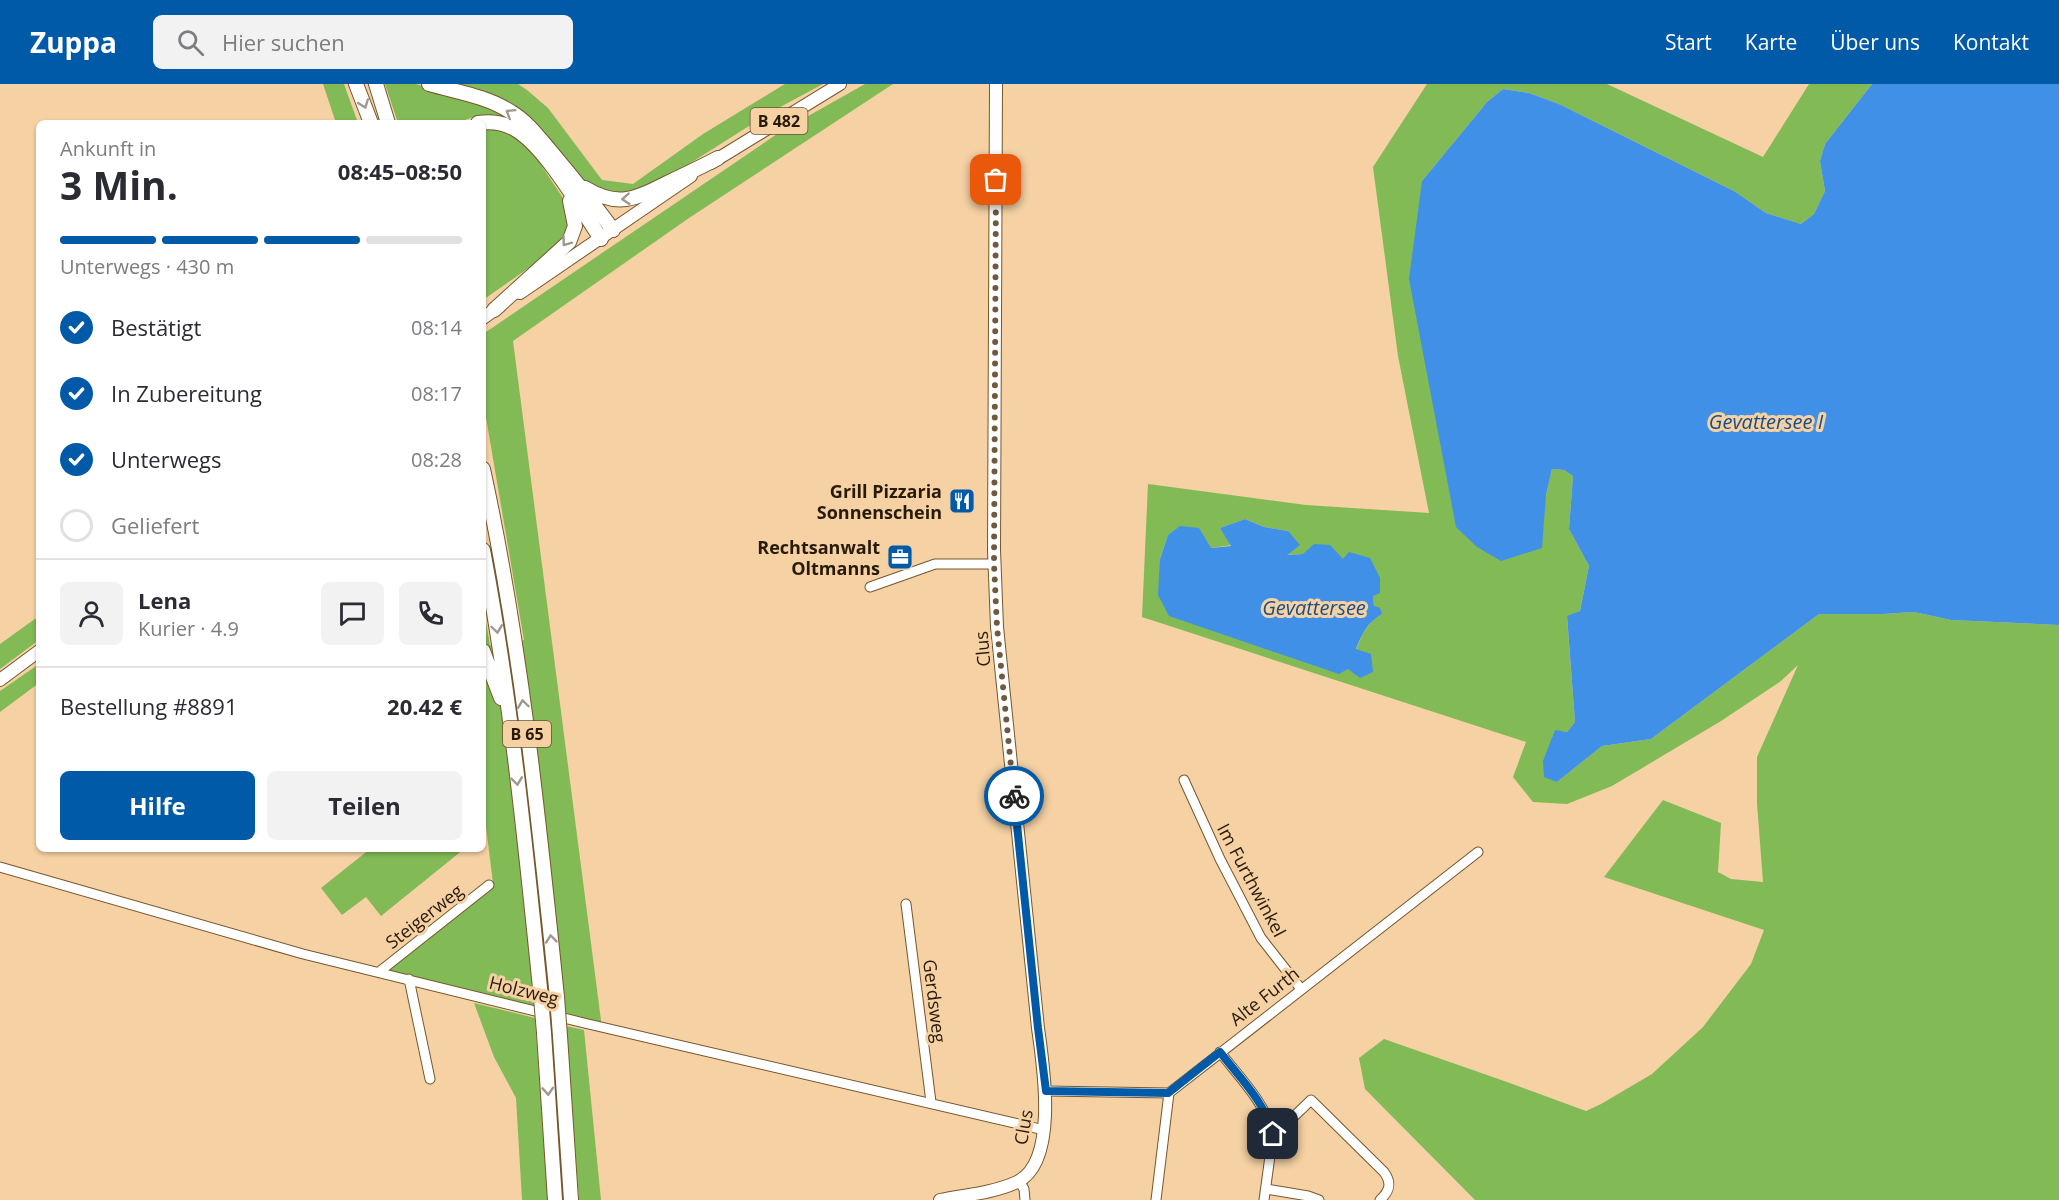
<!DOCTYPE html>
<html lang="de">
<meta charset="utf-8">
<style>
:root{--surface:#fff;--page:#f2f2f3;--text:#2b2b33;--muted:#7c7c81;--line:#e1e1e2;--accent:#015aa8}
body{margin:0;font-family:"Open Sans",sans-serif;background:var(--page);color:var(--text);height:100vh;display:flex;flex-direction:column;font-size:22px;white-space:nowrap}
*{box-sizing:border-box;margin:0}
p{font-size:20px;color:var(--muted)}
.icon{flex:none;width:33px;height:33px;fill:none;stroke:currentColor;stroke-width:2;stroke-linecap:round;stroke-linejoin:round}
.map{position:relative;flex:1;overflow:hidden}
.side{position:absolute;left:36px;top:36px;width:450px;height:732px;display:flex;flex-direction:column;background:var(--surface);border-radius:9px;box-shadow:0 2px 4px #0004}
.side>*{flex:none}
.pin{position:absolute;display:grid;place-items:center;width:51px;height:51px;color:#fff;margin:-26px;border-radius:12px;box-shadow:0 3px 9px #0006}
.courier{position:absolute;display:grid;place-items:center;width:60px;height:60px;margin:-30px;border:4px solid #015aa8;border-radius:50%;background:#fff;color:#222;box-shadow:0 2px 8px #0007}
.head em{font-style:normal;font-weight:700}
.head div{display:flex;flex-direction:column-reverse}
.head{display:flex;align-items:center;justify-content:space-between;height:102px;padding:0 24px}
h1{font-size:39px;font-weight:700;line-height:45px}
.bar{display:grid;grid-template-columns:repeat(4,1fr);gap:9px 6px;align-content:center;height:72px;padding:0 24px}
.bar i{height:8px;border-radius:4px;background:var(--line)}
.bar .active{background:var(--accent)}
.bar p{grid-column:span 4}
.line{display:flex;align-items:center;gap:15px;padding:0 24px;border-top:2px solid var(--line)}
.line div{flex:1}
.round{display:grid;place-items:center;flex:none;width:63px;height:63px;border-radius:9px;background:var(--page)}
ol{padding:0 24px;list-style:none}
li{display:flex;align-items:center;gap:18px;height:66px}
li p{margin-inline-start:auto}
li .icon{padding:6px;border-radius:50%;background:var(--accent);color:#fff;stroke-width:4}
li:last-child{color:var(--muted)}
li i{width:33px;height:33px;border:3px solid var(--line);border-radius:50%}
.button{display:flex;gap:12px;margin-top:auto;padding:12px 24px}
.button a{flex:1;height:69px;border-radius:9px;background:var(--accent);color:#fff;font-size:24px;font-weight:700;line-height:69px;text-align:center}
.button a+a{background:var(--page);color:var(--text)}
header{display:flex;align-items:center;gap:36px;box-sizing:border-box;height:84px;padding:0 30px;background:var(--accent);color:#fff}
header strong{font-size:28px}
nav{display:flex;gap:33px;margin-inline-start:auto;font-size:21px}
.search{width:420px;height:54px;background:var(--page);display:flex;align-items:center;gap:15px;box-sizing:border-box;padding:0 21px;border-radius:9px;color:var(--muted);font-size:22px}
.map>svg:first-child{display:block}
.green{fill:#82ba56;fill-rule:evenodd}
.water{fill:#4190e7}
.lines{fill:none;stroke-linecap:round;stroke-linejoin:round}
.minor-casing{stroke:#76572d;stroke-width:11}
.major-casing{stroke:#76572d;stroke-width:14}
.highway-casing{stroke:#76572d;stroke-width:16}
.minor{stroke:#fff;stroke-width:9}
.major{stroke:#fff;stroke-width:12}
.highway{stroke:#fff;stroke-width:14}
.highway-bridge-casing{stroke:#76572d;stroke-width:16;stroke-linecap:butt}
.highway-bridge{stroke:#fff;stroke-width:14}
.oneway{stroke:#9e9890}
.done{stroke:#6f5a3f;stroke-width:6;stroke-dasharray:0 10.8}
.route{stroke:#015aa8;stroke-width:8}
.labels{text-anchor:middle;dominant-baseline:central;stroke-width:6;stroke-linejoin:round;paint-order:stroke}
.shield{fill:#f5d1a4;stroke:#655137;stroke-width:1.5}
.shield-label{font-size:16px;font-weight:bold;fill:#271a08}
.poi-label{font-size:18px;font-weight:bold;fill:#271a08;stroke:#f5d1a4;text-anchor:end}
.street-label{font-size:18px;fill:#271a08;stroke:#f5d1a4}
.water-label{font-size:20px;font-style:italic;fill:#194e87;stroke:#f5d1a4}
</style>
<header>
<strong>Zuppa</strong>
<div class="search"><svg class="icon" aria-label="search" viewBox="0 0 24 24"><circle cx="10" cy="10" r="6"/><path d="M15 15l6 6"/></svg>Hier suchen</div>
<nav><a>Start</a><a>Karte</a><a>Über uns</a><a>Kontakt</a></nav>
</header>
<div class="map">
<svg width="2059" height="1116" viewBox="0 0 2059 1116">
<rect width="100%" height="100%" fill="#f5d1a4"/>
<path class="green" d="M323,0H344L358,39H336Z
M385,0H416L485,20L515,38C496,33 476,28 459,39H398Z
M460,0H518L527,6L548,24L602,96L633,100L703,50L785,0H823L771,28L651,104C638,109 621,114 607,111C574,103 551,48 522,28C504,14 482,6 460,0Z
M865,0H893L689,134L513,257L602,944L379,889L493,799L483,719V522L490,561L524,556L483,316V250L780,48Z
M1427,0H1607L1763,73L1809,0H1872L1825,60L1820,77L1825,107L1814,130L1801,140L1766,129L1734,107L1559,20L1529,9L1503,5L1487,18L1422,97L1546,411L1552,385L1564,386L1573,392L1569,445L1589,482L1580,527L1567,533L1575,638L1567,648L1555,647L1552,654L1557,698L1602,662L1651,655L1819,530H1883L1914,528L1951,536L2059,541V1116H1475L1365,1005L1359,974L1384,955L1507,998L1586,1027L1601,1020L1652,990L1703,943L1751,880L1764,846L1604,793L1663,716L1721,739L1718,788L1731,795L1763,798L1757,719V673L1798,581L1781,597L1721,637L1612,702L1567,720L1533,718L1513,693L1526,658L1142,533L1148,400L1306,421L1429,429L1398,272L1373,83ZM1245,435L1264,443L1288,447L1285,471L1303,470L1343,476L1373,512L1374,522L1382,530C1367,539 1362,550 1356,566L1160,475L1168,451L1180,443L1211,464L1232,461L1220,444Z
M487,44L503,47L519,55L531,66L565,117L570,143L557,164L483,216V45Z
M39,532V556L0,585V560Z
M39,580V599L0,628V607Z
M370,765H464L381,832L366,813L342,831L321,804Z
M474,919L535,934L548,1116H522L516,1014L494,973Z
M566,942L584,946L601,1116H579Z"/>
<path class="water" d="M1872,0H2059V541L1951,536L1914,528L1883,530H1819L1651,655L1602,662L1557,698L1544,693L1543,677L1555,646L1567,648L1575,638L1567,532L1580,527L1589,482L1569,445L1573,392L1564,386L1552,385L1546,411L1542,464L1501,477L1477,463L1456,443L1409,195L1422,97L1487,18L1503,5L1529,9L1559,20L1734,107L1766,129L1801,140L1814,130L1825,107L1820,77L1825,60Z
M1245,435L1264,443L1288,447L1300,461L1287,471L1303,470L1314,460L1330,461L1343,475L1349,468L1370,474L1380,494V509L1373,512L1374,522L1380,524L1382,530C1367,539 1362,550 1356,565L1371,570L1373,588L1360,594L1348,585L1339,590L1169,532L1158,511L1160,475L1168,451L1180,442L1199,444L1211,464L1231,462L1220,444Z"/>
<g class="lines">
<defs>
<path id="minor" d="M870,503L935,480H994
M1184,696L1220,775L1261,854L1301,905
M0,783L303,870L584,939L1044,1046
M906,820L931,1018
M379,888L489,801
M409,895L430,995
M1220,968C1239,993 1265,1018 1273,1050L1264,1116
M1046,1007L1169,1009L1478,768
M1273,1050L1282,1044L1311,1016L1384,1088C1392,1099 1390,1107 1380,1116
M1019,1097L1024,1105L1025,1116
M1266,1105L1308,1112L1319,1116
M1156,1116L1169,1009"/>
<path id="major" d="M711,79L840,0
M520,209L691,92
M483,234L500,222
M0,596L39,567
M940,1116C965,1111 993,1109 1017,1098C1059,1078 1043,980 1038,944L997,543L994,466L996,0"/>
<path id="highway" d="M356,0L371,39
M376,0L388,39
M429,0C457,8 486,12 511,28C528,38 540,55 553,70C574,95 594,120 613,146
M478,39C491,37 506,39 518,47C547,66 581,125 601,155
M585,104C618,124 635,115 667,99C684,91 701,83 718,74
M494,226L569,158L575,142L570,117
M483,385C521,559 539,737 557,913
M483,466C511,615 526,765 541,914
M483,567L501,614
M544,949L555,1116
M560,952L571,1116"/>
</defs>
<use href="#minor" class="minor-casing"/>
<use href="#major" class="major-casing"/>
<use href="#highway" class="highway-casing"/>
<use href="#minor" class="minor"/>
<use href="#major" class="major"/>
<use href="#highway" class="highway"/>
<defs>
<path id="highway-bridge" d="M557,913L560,952
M541,914L544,949"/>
</defs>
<use href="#highway-bridge" class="highway-bridge-casing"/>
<use href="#highway-bridge" class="highway-bridge"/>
</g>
<defs><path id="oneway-chevron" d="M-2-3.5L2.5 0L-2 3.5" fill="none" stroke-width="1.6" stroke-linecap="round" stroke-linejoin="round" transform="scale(1.5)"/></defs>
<g class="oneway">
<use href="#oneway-chevron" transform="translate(364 20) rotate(70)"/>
<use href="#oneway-chevron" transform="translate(510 29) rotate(-148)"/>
<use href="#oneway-chevron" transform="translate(626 115) rotate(176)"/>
<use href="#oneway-chevron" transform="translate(566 158) rotate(126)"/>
<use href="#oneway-chevron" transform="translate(497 545) rotate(82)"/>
<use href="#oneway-chevron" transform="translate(523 620) rotate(-98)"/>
<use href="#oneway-chevron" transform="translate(517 697) rotate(83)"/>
<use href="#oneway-chevron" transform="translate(551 855) rotate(-96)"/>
<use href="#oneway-chevron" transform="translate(548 1007) rotate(86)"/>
</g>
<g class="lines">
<path class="done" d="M996,96L994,480L997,543L1014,712"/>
<path class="route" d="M1014,712L1038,944L1046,1007L1168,1009L1220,968C1240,994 1265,1018 1273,1050"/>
</g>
<defs>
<symbol id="restaurant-square" viewBox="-11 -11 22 22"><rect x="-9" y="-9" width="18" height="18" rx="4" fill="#015aa8" stroke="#f5d1a4"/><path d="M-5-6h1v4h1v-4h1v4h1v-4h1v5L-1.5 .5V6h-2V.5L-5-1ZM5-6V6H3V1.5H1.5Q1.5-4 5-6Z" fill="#fff"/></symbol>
<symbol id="office-square" viewBox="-11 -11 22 22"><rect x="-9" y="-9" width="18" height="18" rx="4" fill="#015aa8" stroke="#f5d1a4"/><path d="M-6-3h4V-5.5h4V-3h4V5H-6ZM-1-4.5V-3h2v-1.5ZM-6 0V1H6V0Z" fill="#fff"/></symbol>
</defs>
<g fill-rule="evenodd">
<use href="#restaurant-square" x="947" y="402" width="30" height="30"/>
<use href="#office-square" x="885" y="458" width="30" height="30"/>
</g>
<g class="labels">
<g class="shield">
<rect x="750.5" y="24" width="57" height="26" rx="4.5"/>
<rect x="503" y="637" width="48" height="26" rx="4.5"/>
</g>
<g class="shield-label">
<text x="779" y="37">B 482</text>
<text x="527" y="650">B 65</text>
</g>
<g class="poi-label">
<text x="942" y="407">Grill Pizzaria<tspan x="942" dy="21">Sonnenschein</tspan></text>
<text x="880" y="463">Rechtsanwalt<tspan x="880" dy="21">Oltmanns</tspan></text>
</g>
<g class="street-label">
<text transform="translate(982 565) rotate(-95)">Clus</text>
<text transform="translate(1252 796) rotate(62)">Im Furthwinkel</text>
<text transform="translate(424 832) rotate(-38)">Steigerweg</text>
<text transform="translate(524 906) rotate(14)">Holzweg</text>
<text transform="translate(1264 912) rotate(-38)">Alte Furth</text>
<text transform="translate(935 917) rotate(83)">Gerdsweg</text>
<text transform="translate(1023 1043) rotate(-80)">Clus</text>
</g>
<g class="water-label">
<text x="1766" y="337">Gevattersee I</text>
<text x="1314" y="523">Gevattersee</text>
</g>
</g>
</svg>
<div class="pin" style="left:996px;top:96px;background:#ea580c"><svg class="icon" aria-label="bag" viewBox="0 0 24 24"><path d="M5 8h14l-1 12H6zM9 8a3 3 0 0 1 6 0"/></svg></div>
<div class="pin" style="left:1273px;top:1050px;background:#1f2937"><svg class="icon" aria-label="home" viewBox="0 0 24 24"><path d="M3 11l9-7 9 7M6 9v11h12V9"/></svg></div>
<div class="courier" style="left:1014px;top:712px"><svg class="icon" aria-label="bike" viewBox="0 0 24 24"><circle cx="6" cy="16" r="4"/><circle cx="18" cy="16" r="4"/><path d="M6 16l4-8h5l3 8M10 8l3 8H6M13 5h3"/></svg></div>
<section class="side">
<div class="head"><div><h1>3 Min.</h1><p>Ankunft in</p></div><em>08:45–08:50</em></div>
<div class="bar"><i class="active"></i><i class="active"></i><i class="active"></i><i></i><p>Unterwegs · 430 m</p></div>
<ol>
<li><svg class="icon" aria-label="check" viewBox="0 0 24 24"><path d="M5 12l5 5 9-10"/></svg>Bestätigt<p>08:14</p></li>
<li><svg class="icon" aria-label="check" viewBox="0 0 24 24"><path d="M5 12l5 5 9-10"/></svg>In Zubereitung<p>08:17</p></li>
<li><svg class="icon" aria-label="check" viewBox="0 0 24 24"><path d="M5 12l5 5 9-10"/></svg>Unterwegs<p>08:28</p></li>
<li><i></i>Geliefert</li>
</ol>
<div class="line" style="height:108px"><a class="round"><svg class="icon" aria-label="person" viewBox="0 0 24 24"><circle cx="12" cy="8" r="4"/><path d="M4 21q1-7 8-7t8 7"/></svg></a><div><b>Lena</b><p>Kurier · 4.9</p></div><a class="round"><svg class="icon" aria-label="chat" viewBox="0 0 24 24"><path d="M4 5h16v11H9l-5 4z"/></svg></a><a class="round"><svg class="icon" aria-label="phone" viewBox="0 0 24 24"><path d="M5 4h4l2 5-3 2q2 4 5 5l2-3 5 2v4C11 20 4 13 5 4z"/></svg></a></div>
<div class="line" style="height:78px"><div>Bestellung #8891</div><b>20.42 €</b></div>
<div class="button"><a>Hilfe</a><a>Teilen</a></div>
</section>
</div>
